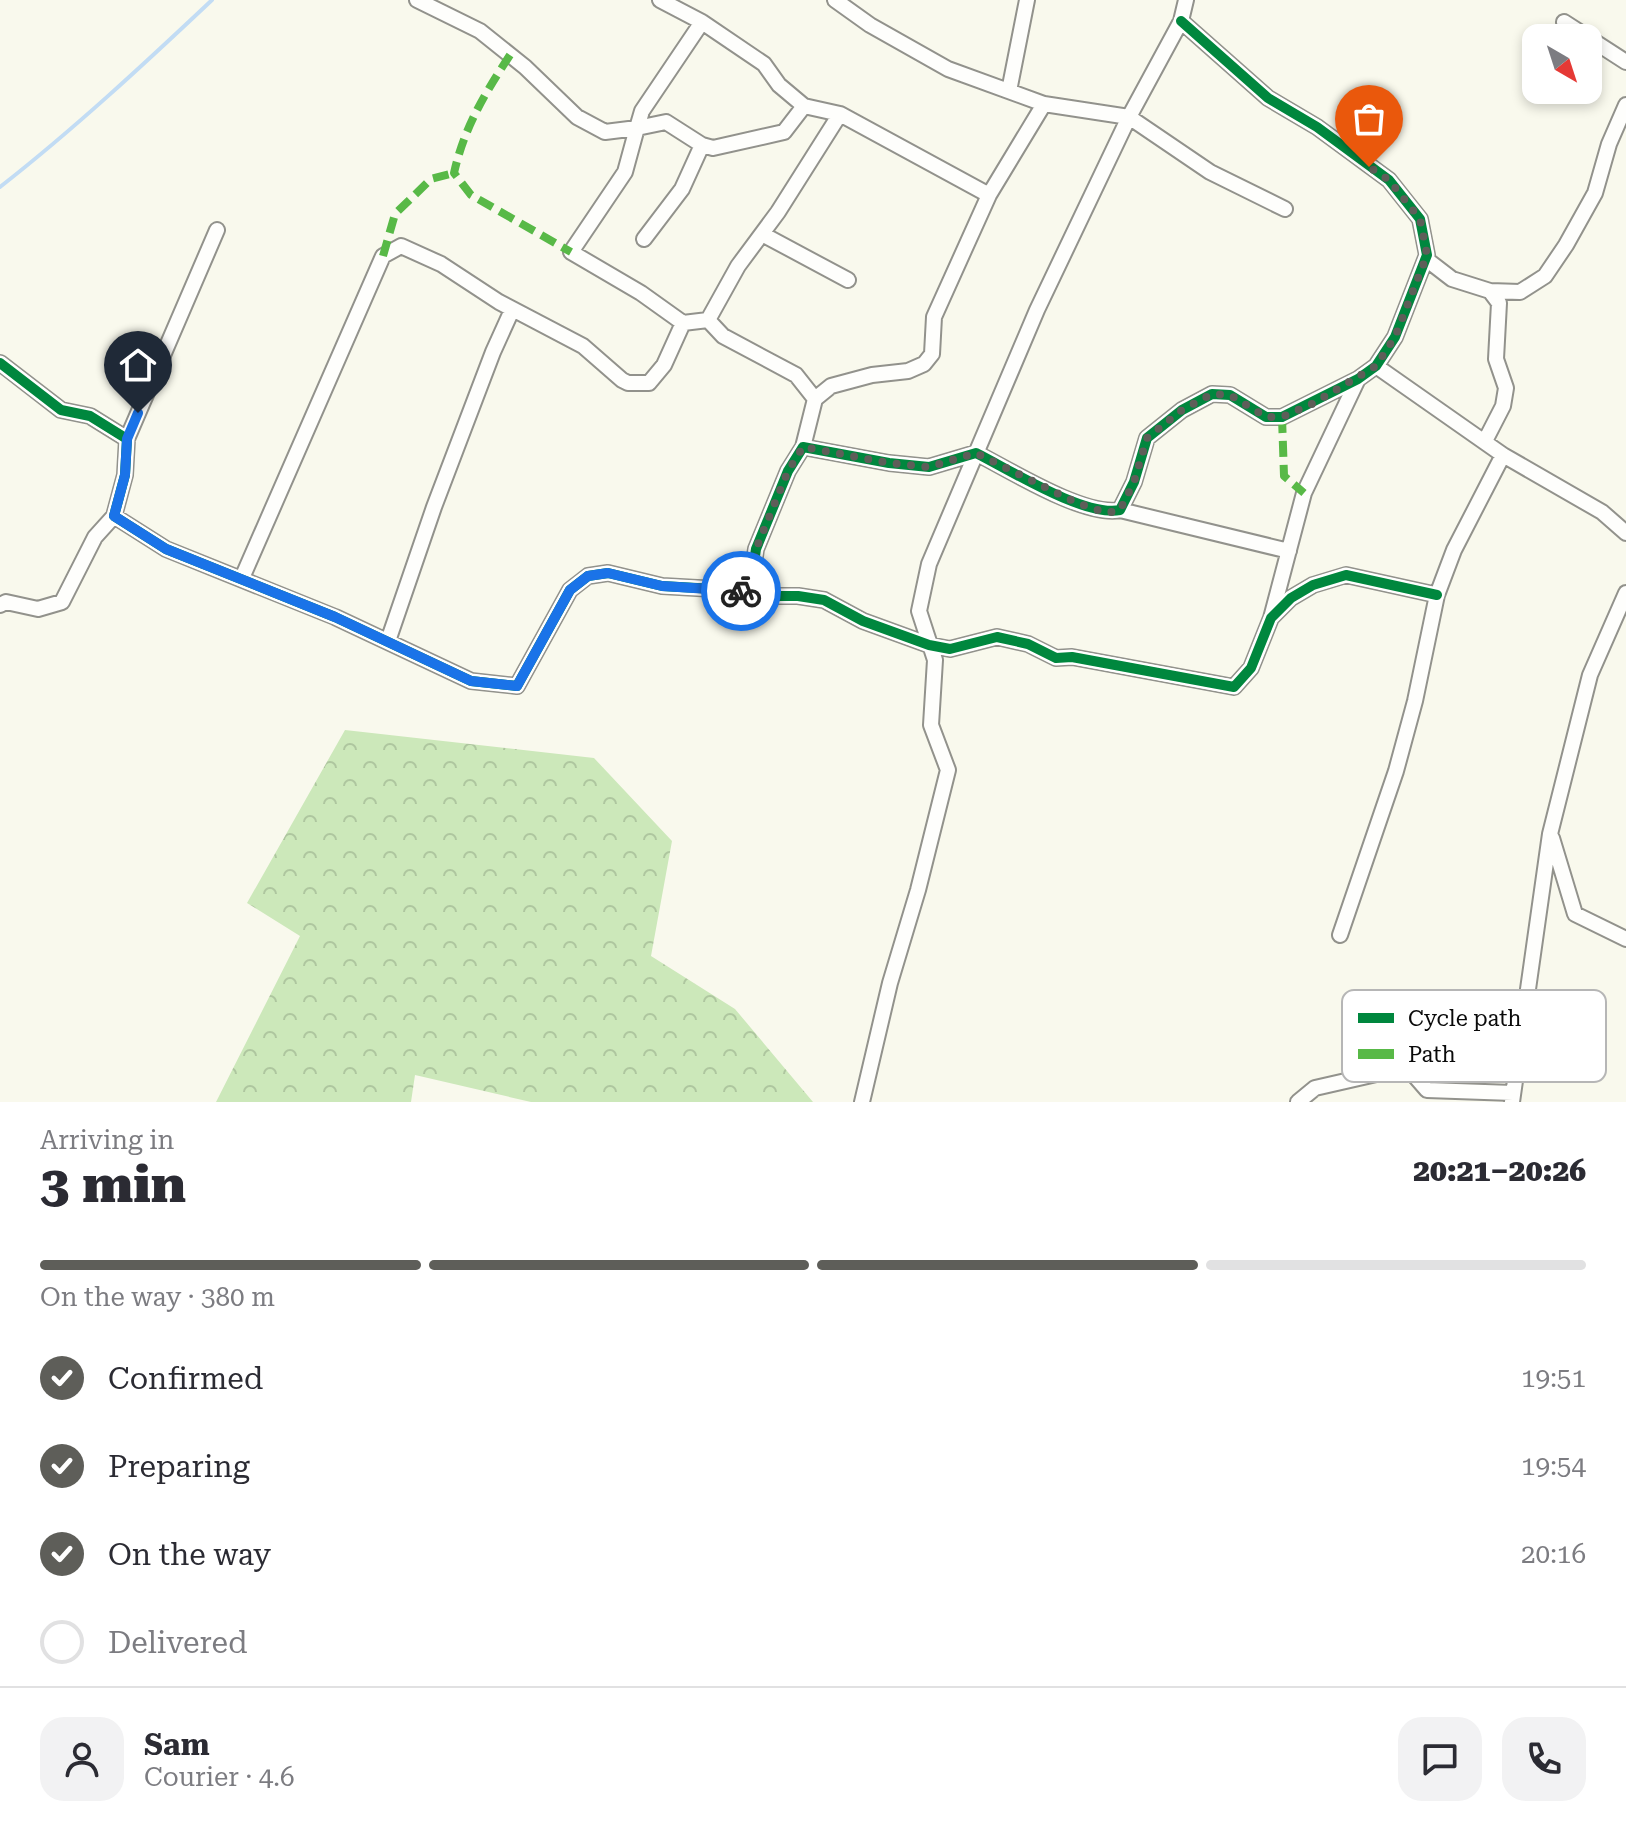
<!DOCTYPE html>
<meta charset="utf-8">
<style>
:root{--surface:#fff;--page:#f2f2f3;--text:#2b2b33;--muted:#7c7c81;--line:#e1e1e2;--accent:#5e5e59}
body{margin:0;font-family:"Roboto Serif",serif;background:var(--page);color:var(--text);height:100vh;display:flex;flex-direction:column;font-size:30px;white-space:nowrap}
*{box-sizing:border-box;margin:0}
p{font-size:26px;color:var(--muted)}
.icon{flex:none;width:44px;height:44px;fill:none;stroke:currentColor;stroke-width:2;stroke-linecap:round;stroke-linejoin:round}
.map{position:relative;height:1102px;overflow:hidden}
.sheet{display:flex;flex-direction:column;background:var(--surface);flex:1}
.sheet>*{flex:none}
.needle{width:52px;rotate:141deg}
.fabs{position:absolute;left:1522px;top:24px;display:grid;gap:16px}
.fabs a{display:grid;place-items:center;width:80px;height:80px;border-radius:16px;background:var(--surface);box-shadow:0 4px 12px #0003;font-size:40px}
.pin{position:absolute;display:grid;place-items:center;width:68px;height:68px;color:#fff;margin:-82px -34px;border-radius:50% 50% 50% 0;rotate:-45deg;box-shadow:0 0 8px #0007}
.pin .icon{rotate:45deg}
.courier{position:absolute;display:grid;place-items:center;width:80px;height:80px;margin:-40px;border:6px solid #1a73e8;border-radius:50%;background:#fff;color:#222;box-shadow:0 2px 10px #0007}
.head em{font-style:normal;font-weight:800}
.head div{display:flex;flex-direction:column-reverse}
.head{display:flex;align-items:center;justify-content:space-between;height:136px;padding:0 40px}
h1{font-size:52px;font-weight:800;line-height:60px}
.bar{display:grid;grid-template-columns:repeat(4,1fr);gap:12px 8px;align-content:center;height:96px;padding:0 40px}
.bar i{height:10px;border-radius:6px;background:var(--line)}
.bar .current{background:var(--accent)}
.bar p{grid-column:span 4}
.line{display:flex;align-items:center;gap:20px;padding:0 40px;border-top:2px solid var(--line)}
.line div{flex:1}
.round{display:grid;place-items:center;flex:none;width:84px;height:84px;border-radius:24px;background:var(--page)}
ol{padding:0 40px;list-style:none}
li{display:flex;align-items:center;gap:24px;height:88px}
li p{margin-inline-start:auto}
li .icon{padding:8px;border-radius:50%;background:var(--accent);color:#fff;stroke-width:4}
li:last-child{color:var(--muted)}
li i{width:44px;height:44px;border:4px solid var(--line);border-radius:50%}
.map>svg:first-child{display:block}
.forest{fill:url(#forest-crowns)}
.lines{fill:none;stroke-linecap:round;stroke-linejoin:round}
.stream{stroke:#c2dcf4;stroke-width:4}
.minor-casing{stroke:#92928c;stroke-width:18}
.minor{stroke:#fefefc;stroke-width:14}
.quiet{stroke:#58b947;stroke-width:8;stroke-dasharray:16 8;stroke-linecap:butt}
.cycleway-casing{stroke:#fff;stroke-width:15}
.cycleway{stroke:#00873e;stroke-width:10}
.done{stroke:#5e5e59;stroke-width:8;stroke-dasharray:0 14.4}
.route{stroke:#1a73e8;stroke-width:10}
.key{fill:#fff;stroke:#b6b6b6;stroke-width:2}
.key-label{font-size:22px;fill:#0a0a0a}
</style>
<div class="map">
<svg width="1626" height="1102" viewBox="0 0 1626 1102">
<defs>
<pattern id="forest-crowns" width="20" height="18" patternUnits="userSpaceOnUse" patternTransform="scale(2)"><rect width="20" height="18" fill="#cce8ba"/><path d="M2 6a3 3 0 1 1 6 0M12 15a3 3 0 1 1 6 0" fill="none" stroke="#aec69f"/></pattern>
</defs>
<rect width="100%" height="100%" fill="#f9f9ed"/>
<path class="forest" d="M345,730L594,758L672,841L651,956L735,1009L813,1102H531L415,1075L411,1102H216L300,936L247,903Z"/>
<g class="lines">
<path class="stream" d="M0,187C74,129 143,65 212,0"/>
<defs>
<path id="minor" d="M417,0L480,31L525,67L577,117L605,132L637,128L625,172L571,252L641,293L683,323L708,320
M660,0L702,22
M835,0L870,25L948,69L1044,104
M1564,22L1626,62
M1009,91L1027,0
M804,106L784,132L713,148L702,145L666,122L637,128L642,111L702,22L764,64L779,85L804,106L840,114L989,195
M762,234L848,280
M644,239L682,189L702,145
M1426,259L1452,279L1490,291L1520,292L1545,276L1566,245L1595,193L1609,144L1626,105
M0,363L61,410L90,416L127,439L125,475L114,516L166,549L335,617L471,681L517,686L570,590L588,576L608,573L662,586L750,591L769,596H798L824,600L863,621L929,645L950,649L997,637L1028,644L1056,658L1072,657L1234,687L1251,668L1271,618L1291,598L1313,585L1346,575L1437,595
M815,399L831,386L872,375L908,371L924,364L932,354L934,317L989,195L1044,104L1129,117L1210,172L1285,209
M127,439L217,230
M1485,441L1503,406L1506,388L1496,359L1499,303L1490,291
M803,447L815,399L796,375L723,336L708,320L738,266L778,212L840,114
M1503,455L1602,512L1626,533
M1120,510L1289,551
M242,578L383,256L401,246L441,264L499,302L583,346L622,380L628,383H649L664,365L683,323
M750,591L756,549L788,471L803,447L889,463L929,467L976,453C1010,470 1084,517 1120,510L1134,482L1147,438L1182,410L1212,394L1230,395L1266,417H1282L1358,379L1376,366L1395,337L1427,255L1420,219L1389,180L1317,127L1268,98L1181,21
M0,605L6,602L38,609L62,602L95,537L114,516
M1271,618L1304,493L1358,379
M388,641L434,507L493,352L512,310
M1552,838L1575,914L1626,939
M1340,935L1396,771L1415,701L1437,595L1454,550L1503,455L1376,366
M862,1102L890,983L918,890L948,770L931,725L935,660L919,611L929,564L1037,310L1129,117L1181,21L1186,0
M1298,1102L1315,1088L1407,1067L1427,1090L1513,1093
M1512,1102L1550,834L1590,675L1626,593"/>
</defs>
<use href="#minor" class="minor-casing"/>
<use href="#minor" class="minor"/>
<path class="quiet" d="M510,55C485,93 464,128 454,173L471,195L571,252
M383,256L395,214L431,179L454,173
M1282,417L1284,476L1304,493"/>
<defs>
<path id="cycleway" d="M0,363L61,410L90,416L127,439L125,475L114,516L166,549L335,617L471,681L517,686L570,590L588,576L608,573L662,586L750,591L769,596H798L824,600L863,621L929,645L950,649L997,637L1028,644L1056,658L1072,657L1234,687L1251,668L1271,618L1291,598L1313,585L1346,575L1437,595
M750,591L756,549L788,471L803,447L889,463L929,467L976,453C1010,470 1084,517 1120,510L1134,482L1147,438L1182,410L1212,394L1230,395L1266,417H1282L1358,379L1376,366L1395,337L1427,255L1420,219L1389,180L1317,127L1268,98L1181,21"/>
</defs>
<use href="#cycleway" class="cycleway-casing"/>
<use href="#cycleway" class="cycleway"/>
</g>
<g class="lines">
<path class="done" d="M741,591H750L756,549L788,471L803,447L889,463L929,467L976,453L1077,503L1107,513L1120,510L1134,482L1147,438L1182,410L1212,394L1230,395L1266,417H1282L1314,403L1376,366L1395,337L1427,255L1420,219L1389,180L1369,167"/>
<path class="route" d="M138,413L127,439L125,475L114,516L166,549L335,617L471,681L517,686L570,590L588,576L608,573L662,586L741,591"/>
</g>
<rect x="1342" y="990" width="264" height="92" rx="12" class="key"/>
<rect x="1358" y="1013" width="36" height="10" fill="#00873e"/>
<rect x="1358" y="1049" width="36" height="10" fill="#58b947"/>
<g class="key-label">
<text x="1408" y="1026">Cycle path</text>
<text x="1408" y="1062">Path</text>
</g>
</svg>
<div class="fabs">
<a><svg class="needle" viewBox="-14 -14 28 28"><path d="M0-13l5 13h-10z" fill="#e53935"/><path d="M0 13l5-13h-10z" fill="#7c7c81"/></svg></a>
</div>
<div class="pin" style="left:1369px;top:167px;background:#ea580c"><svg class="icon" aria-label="bag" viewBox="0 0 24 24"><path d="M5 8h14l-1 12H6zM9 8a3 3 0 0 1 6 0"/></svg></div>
<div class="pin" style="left:138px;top:413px;background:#1f2937"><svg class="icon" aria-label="home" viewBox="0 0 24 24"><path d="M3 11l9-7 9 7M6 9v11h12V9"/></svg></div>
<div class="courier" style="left:741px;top:591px"><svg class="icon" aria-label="bike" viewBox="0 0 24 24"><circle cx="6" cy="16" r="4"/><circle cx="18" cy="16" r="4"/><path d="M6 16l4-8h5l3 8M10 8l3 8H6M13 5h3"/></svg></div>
</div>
<section class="sheet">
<div class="head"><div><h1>3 min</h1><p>Arriving in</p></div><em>20:21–20:26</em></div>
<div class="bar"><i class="current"></i><i class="current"></i><i class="current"></i><i></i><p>On the way · 380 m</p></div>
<ol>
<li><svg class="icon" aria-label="check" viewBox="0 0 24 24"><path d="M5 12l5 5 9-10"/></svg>Confirmed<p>19:51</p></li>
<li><svg class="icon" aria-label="check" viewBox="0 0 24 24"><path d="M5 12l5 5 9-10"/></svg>Preparing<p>19:54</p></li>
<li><svg class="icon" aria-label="check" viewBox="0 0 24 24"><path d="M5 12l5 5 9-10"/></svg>On the way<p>20:16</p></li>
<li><i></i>Delivered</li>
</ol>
<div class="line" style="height:144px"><a class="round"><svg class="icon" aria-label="person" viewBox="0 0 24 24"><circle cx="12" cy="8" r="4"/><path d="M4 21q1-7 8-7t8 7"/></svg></a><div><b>Sam</b><p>Courier · 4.6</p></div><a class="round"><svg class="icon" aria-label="chat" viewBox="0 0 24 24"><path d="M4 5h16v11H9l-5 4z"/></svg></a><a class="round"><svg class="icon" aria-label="phone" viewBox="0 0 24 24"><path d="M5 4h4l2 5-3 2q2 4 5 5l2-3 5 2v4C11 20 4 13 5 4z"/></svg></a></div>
</section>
